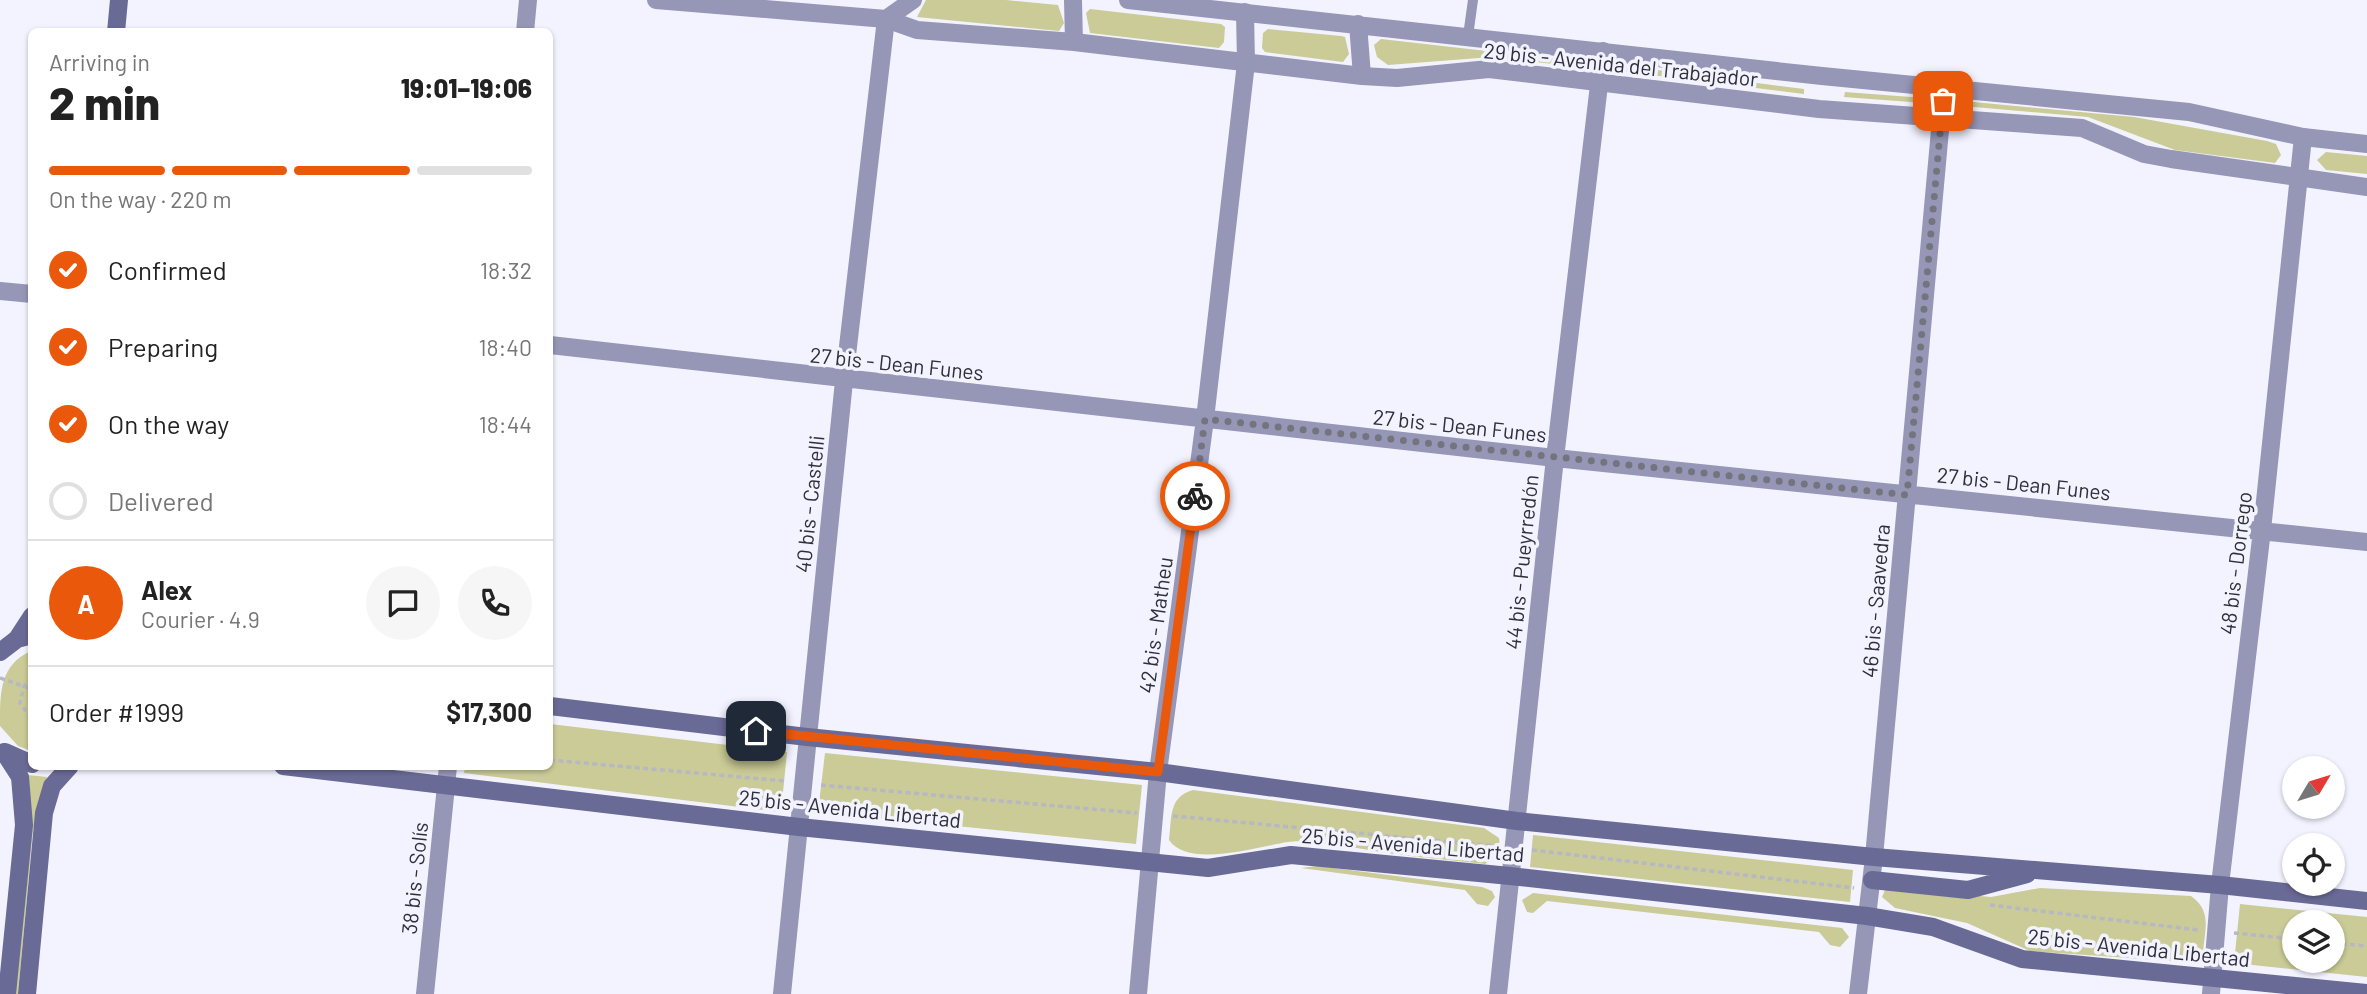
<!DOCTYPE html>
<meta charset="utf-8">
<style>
:root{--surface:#fff;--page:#f6f6f6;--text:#222;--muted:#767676;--line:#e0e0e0;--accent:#ea580c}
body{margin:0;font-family:Barlow,sans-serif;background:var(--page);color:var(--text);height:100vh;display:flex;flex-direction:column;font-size:26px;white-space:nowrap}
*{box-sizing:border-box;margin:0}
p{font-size:23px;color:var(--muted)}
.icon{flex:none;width:38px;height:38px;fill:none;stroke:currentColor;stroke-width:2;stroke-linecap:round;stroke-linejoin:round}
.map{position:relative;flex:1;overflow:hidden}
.side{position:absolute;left:28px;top:28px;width:525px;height:742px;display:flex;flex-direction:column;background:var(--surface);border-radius:10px;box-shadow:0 2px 5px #0004}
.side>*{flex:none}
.needle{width:46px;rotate:52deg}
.buttons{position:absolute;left:2282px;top:756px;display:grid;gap:14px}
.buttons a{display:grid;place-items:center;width:63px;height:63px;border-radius:50%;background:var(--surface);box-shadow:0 2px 5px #0004;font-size:35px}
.pin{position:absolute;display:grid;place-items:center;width:60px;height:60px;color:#fff;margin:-30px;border-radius:14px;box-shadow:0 4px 10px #0006}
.courier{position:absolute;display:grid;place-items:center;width:70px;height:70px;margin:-35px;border:5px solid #ea580c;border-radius:50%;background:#fff;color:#222;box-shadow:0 2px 9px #0007}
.overview em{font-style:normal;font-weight:800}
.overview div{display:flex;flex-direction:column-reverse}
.overview{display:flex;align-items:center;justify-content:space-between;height:119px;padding:0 21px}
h1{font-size:46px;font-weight:800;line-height:52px}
.bar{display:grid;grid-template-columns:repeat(4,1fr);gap:10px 7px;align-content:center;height:84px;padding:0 21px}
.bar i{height:9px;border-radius:5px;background:var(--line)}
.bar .active{background:var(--accent)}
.bar p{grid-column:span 4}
.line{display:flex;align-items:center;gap:18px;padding:0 21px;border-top:2px solid var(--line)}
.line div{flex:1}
.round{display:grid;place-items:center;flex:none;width:74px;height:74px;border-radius:37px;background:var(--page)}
ol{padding:0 21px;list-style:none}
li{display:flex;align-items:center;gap:21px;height:77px}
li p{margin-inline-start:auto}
li .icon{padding:7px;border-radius:50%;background:var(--accent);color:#fff;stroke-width:4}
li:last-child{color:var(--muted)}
li i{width:38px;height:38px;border:4px solid var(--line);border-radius:50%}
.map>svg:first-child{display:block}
.green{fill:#cacb96;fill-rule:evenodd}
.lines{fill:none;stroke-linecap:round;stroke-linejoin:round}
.path{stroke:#b7b8c3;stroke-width:3.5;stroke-dasharray:5 3.5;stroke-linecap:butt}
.service{stroke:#9696b6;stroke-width:10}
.minor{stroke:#9696b6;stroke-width:18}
.tertiary{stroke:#9696b6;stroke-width:18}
.secondary{stroke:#6a6a96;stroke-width:18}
.done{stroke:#73747d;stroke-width:7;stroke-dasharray:0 12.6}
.route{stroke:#ea580c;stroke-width:9}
.labels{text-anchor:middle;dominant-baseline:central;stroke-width:7;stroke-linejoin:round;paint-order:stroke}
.street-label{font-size:21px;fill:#2f2f37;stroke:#f2f3ff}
</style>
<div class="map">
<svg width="2367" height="994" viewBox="0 0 2367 994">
<rect width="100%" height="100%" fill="#f2f3ff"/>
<path class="green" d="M926,0H1006L1058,5L1064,23L1059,31L917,17Z
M1090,9L1221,24L1225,27L1224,42L1219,48L1090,33L1086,13Z
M1268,29L1341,36L1345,37L1349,54L1343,62L1265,52L1262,48L1263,33Z
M1381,39L1582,62L1580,67L1492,57L1388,65L1377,57L1374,45Z
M1619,65L1804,89V94L1618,71Z
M1845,92L1924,98V103L1844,97Z
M1963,101L2134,117L2267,141L2276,144L2281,155L2275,163L2175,150L2088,117L1963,106Z
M2326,152L2367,156V174L2326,170L2317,160Z
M31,651H32L31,751L18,746L0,726C0,691 0,665 31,651Z
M550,724L787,752L781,812L464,773L465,767L550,766Z
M825,753L1142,785L1136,844L818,812Z
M28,775L47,777L33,830L18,994H15Z
M1193,790L1484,828L1499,838C1501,851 1497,858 1485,864C1442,859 1399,856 1357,848C1332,844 1313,839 1288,842C1260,846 1188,869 1169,840C1172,818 1168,797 1193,790Z
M1533,835L1853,870L1850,902L1530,867Z
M1318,866L1482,887L1492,891L1495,897L1488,906L1477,904L1465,890L1301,868Z
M1891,888L1991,897L2040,888L2191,896C2212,911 2205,929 2203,952L2187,962L2030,951L1967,923L1895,908L1882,897L1885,890Z
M1533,893L1842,928L1849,937L1840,947L1830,945L1819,932L1547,901L1533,913L1527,912L1522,900Z
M2240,904L2367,917V977L2234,963ZM2294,922H2333V961H2294Z"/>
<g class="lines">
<path class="path" d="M0,678L32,689
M32,678L24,686L20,703L32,720
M550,760L785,781
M821,785L1137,813
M1173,816L1496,846
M1532,850L1854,888
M1990,905L2198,930
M2234,933L2294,939
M2333,943L2367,946"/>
<path class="service" d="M1468,36L1473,0"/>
<path class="minor" d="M525,32L528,0
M0,291L32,294
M550,345L1555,458L2367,542
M425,994L448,766
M782,994L844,381L886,19
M1138,994L1158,772L1205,419L1246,63L1245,12
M1498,994L1555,458L1603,51
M1858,994L1874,857L1944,86
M2211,994L2220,885L2262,530L2303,137"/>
<path class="tertiary" d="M656,0L886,19L917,30L1074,42L1362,76L1397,78L1489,69L1819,109L2082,128L2144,154L2171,159L2367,187
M1073,0L1074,42
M1128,0L1822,76L2189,112L2303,137L2367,144
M886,19L913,0
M1358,24L1362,76"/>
<path class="secondary" d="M116,32L119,0
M17,639L32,616
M0,652L17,639L32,635
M550,706L807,737L1158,772L1517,821L1874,857L2220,885L2367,901
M4,752L20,777L24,825L7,994
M5,752L32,764
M283,766L799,827L1208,868L1291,855L1510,876L1867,916L1933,927L2022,959L2367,993
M1872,880L1968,890L2027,874
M27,994L44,813L52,786L70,766"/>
</g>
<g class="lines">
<path class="done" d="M1195,496L1205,419L1907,495L1943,101"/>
<path class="route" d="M756,731L1158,772L1195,496"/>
</g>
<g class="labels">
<g class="street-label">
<text transform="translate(1621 64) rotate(6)">29 bis - Avenida del Trabajador</text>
<text transform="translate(897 363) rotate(6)">27 bis - Dean Funes</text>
<text transform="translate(1460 425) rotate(6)">27 bis - Dean Funes</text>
<text transform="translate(2024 483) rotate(6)">27 bis - Dean Funes</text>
<text transform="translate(809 504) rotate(-84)">40 bis - Castelli</text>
<text transform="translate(1521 562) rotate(-84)">44 bis - Pueyrredón</text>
<text transform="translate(2235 563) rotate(-83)">48 bis - Dorrego</text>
<text transform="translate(1875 601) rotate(-85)">46 bis - Saavedra</text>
<text transform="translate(1155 625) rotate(-82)">42 bis - Matheu</text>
<text transform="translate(850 808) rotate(6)">25 bis - Avenida Libertad</text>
<text transform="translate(1413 844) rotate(5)">25 bis - Avenida Libertad</text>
<text transform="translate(414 878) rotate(-84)">38 bis - Solís</text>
<text transform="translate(2139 947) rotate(6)">25 bis - Avenida Libertad</text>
</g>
</g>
</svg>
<div class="buttons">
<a><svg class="needle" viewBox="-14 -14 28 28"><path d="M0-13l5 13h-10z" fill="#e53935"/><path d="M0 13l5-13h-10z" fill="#767676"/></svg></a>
<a><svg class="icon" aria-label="locate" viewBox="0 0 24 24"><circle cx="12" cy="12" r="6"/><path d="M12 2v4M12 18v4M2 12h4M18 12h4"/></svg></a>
<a><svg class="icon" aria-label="layers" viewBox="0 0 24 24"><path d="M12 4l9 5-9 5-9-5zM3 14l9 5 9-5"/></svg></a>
</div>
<div class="pin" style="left:1943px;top:101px;background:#ea580c"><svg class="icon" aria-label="bag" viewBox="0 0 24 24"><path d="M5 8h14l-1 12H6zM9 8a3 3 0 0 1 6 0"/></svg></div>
<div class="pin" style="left:756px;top:731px;background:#1f2937"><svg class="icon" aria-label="home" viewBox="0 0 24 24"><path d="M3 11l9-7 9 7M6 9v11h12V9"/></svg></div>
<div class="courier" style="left:1195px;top:496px"><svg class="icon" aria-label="bike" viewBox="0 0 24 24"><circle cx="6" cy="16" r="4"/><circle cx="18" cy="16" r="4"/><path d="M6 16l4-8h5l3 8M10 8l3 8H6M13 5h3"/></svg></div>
<section class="side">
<div class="overview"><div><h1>2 min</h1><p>Arriving in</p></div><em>19:01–19:06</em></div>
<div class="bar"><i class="active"></i><i class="active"></i><i class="active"></i><i></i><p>On the way · 220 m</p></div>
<ol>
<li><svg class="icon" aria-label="check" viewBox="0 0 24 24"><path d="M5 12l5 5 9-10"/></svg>Confirmed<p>18:32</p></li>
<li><svg class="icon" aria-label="check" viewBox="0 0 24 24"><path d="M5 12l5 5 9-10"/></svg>Preparing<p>18:40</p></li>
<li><svg class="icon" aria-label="check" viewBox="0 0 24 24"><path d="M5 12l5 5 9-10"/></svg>On the way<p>18:44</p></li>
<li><i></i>Delivered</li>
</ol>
<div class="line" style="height:126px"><b class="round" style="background:var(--accent);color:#fff">A</b><div><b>Alex</b><p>Courier · 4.9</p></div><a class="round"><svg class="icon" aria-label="chat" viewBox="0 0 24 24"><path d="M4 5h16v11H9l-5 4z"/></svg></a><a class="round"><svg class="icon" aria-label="phone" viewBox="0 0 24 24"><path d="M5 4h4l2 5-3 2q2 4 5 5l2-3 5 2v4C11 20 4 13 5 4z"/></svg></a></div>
<div class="line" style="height:91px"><div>Order #1999</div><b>$17,300</b></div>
</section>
</div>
